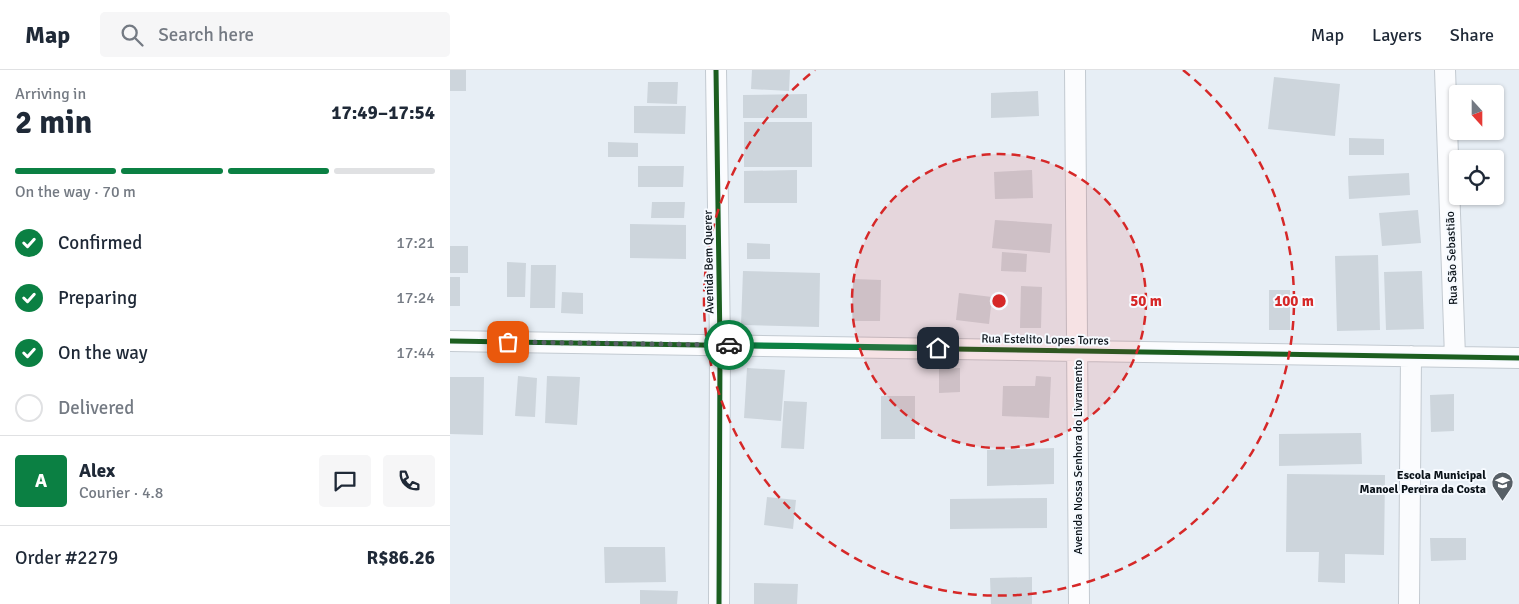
<!DOCTYPE html>
<meta charset="utf-8">
<style>
:root{--surface:#fff;--page:#f6f6f7;--text:#1f2937;--muted:#747a83;--line:#e0e1e3;--accent:#0b8043}
body{margin:0;font-family:Signika,sans-serif;background:var(--page);color:var(--text);height:100vh;display:flex;flex-direction:column;font-size:19px;white-space:nowrap}
*{box-sizing:border-box;margin:0}
p{font-size:16px;color:var(--muted)}
.icon{flex:none;width:28px;height:28px;fill:none;stroke:currentColor;stroke-width:2;stroke-linecap:round;stroke-linejoin:round}
.map{position:relative;flex:1;overflow:hidden}
.details{display:flex;flex-direction:column;background:var(--surface);width:450px}
.details>*{flex:none}
.needle{width:32px;rotate:159deg}
.fabs{position:absolute;left:999px;top:15px;display:grid;gap:10px}
.fabs a{display:grid;place-items:center;width:55px;height:55px;border-radius:5px;background:var(--surface);box-shadow:0 1px 4px #0004;font-size:25px}
.pin{position:absolute;display:grid;place-items:center;width:42px;height:42px;color:#fff;margin:-21px;border-radius:10px;box-shadow:0 2px 8px #0006}
.courier{position:absolute;display:grid;place-items:center;width:50px;height:50px;margin:-25px;border:4px solid #0b8043;border-radius:50%;background:#fff;color:#222;box-shadow:0 1px 6px #0007}
.overview em{font-style:normal;font-weight:700}
.overview div{display:flex;flex-direction:column-reverse}
.overview{display:flex;align-items:center;justify-content:space-between;height:85px;padding:0 15px}
h1{font-size:32px;font-weight:700;line-height:38px}
.bar{display:grid;grid-template-columns:repeat(4,1fr);gap:8px 5px;align-content:center;height:60px;padding:0 15px}
.bar i{height:6px;border-radius:4px;background:var(--line)}
.bar .on{background:var(--accent)}
.bar p{grid-column:span 4}
.line{display:flex;align-items:center;gap:12px;padding:0 15px;border-top:1px solid var(--line)}
.line div{flex:1}
.round{display:grid;place-items:center;flex:none;width:52px;height:52px;border-radius:5px;background:var(--page)}
ol{padding:0 15px;list-style:none}
li{display:flex;align-items:center;gap:15px;height:55px}
li p{margin-inline-start:auto}
li .icon{padding:5px;border-radius:50%;background:var(--accent);color:#fff;stroke-width:4}
li:last-child{color:var(--muted)}
li i{width:28px;height:28px;border:2px solid var(--line);border-radius:50%}
header{display:flex;align-items:center;gap:30px;box-sizing:border-box;height:70px;padding:0 25px;background:var(--surface);border-bottom:1px solid var(--line)}
header strong{font-size:24px}
nav{display:flex;gap:28px;margin-inline-start:auto;font-size:18px}
.search{width:350px;height:45px;background:var(--page);display:flex;align-items:center;gap:12px;box-sizing:border-box;padding:0 18px;border-radius:5px;color:var(--muted);font-size:19px}
main{display:flex;flex:1;min-height:0}
.map>svg:first-child{display:block}
.building{fill:#cdd5dc}
.lines{fill:none;stroke-linecap:round;stroke-linejoin:round}
.minor-casing{stroke:#c3cad1;stroke-width:22}
.minor{stroke:#fbfcfe;stroke-width:20}
.cycleway-casing{stroke:#f6faff;stroke-width:8}
.cycleway{stroke:#1b5e20;stroke-width:5}
.done{stroke:#575f66;stroke-width:5;stroke-dasharray:0 9}
.route{stroke:#0b8043;stroke-width:6}
.ring{fill:none;stroke:#d62828;stroke-width:2.5;stroke-dasharray:9 6}
.labels{text-anchor:middle;dominant-baseline:central;stroke-width:4;stroke-linejoin:round;paint-order:stroke}
.street-label{font-size:12px;fill:#0a1219;stroke:#f6faff}
.poi-label{font-size:12px;font-weight:bold;fill:#0a1219;stroke:#f6faff;text-anchor:end}
.centre{fill:#d62828;stroke:#f6faff;stroke-width:2.5}
.ring-label{font-size:15px;text-anchor:middle;font-weight:bold;fill:#d62828;stroke:#f6faff;stroke-width:4;stroke-linejoin:round;paint-order:stroke}
</style>
<header>
<strong>Map</strong>
<div class="search"><svg class="icon" aria-label="search" viewBox="0 0 24 24"><circle cx="10" cy="10" r="6"/><path d="M15 15l6 6"/></svg>Search here</div>
<nav><a>Map</a><a>Layers</a><a>Share</a></nav>
</header>
<main>
<section class="details">
<div class="overview"><div><h1>2 min</h1><p>Arriving in</p></div><em>17:49–17:54</em></div>
<div class="bar"><i class="on"></i><i class="on"></i><i class="on"></i><i></i><p>On the way · 70 m</p></div>
<ol>
<li><svg class="icon" aria-label="check" viewBox="0 0 24 24"><path d="M5 12l5 5 9-10"/></svg>Confirmed<p>17:21</p></li>
<li><svg class="icon" aria-label="check" viewBox="0 0 24 24"><path d="M5 12l5 5 9-10"/></svg>Preparing<p>17:24</p></li>
<li><svg class="icon" aria-label="check" viewBox="0 0 24 24"><path d="M5 12l5 5 9-10"/></svg>On the way<p>17:44</p></li>
<li><i></i>Delivered</li>
</ol>
<div class="line" style="height:90px"><b class="round" style="background:var(--accent);color:#fff">A</b><div><b>Alex</b><p>Courier · 4.8</p></div><a class="round"><svg class="icon" aria-label="chat" viewBox="0 0 24 24"><path d="M4 5h16v11H9l-5 4z"/></svg></a><a class="round"><svg class="icon" aria-label="phone" viewBox="0 0 24 24"><path d="M5 4h4l2 5-3 2q2 4 5 5l2-3 5 2v4C11 20 4 13 5 4z"/></svg></a></div>
<div class="line" style="height:65px"><div>Order #2279</div><b>R$86.26</b></div>
</section>
<div class="map">
<svg width="1069" height="534" viewBox="0 0 1069 534">
<rect width="100%" height="100%" fill="#e7eef5"/>
<path class="building" d="M0,0H16V21H0Z
M302,0H340L339,21L301,19Z
M824,7L890,14L885,66L818,59Z
M198,12H228L227,34L197,33Z
M588,21L589,46L541,48V23Z
M357,24V48H293V25Z
M184,36H236L235,64L184,63Z
M294,52H362V97H294Z
M899,68L934,69V85H899Z
M158,72L188,73V87H158Z
M188,96H234L233,117H188Z
M347,100V133H294V101Z
M582,100L583,128L545,129L544,102Z
M959,103L960,125L899,129L898,106Z
M202,132H235L234,148H201Z
M968,140L971,173L932,176L929,143Z
M545,150L602,154L600,183L542,178Z
M180,154L236,155V189L180,188Z
M297,173L320,174V189H297Z
M0,176H18V203H0Z
M552,182L577,184L576,202L551,201Z
M928,185L930,260L887,261L885,186Z
M57,192L76,193L75,227H57Z
M81,195H106L105,238H80Z
M293,201L370,203L369,257L291,255Z
M972,201L974,259L936,260L934,202Z
M0,207H10V236H0Z
M403,209L431,210L430,251H402Z
M571,216L592,217L591,258H570Z
M819,220H840V260H819Z
M112,222L133,223V244L111,243Z
M509,223L542,227L539,254L506,250Z
M297,298L335,300L331,351L294,348Z
M510,298V322L489,323V299Z
M68,306L87,308L85,347L65,346Z
M97,306L130,307L127,355L95,353Z
M586,306L601,307L599,348L552,346L553,316H585Z
M0,307H34L33,365L0,364Z
M1004,324V361L981,362L980,325Z
M431,326H465V369H431Z
M334,331L357,332L354,379L331,378Z
M911,363L912,394L829,396V364Z
M604,378V414L537,416V380Z
M837,404L935,405L934,485L895,484V513L868,512L869,482H836Z
M317,427L346,430L343,459L314,455Z
M597,428V458L500,459V429Z
M980,468H1016V490L981,491Z
M154,477H215L216,512L155,513Z
M582,507V534H541L540,508Z
M304,513L348,514L347,534H304Z
M190,520L228,521L227,534H190Z"/>
<g class="lines">
<defs>
<path id="minor" d="M266,0L270,275L269,534
M625,0L629,534
M995,0L1005,287
M0,271L1069,288
M959,534L961,286"/>
</defs>
<use href="#minor" class="minor-casing"/>
<use href="#minor" class="minor"/>
<defs>
<path id="cycleway" d="M266,0L270,275L269,534
M0,271L1069,288"/>
</defs>
<use href="#cycleway" class="cycleway-casing"/>
<use href="#cycleway" class="cycleway"/>
</g>
<g class="lines">
<path class="done" d="M58,272L279,275"/>
<path class="route" d="M279,275L488,278"/>
</g>
<circle cx="549" cy="231" r="147" fill="#d62828" fill-opacity=".12"/>
<g class="ring">
<circle cx="549" cy="231" r="147"/>
<path d="M733 0A295 295 0 1 1 365 0"/>
</g>
<defs>
<symbol id="school-pin" viewBox="-11 -11 22 30"><path d="M0 17L-7.5 6A9.5 9.5 0 1 1 7.5 6Z" fill="#575f66" stroke="#f6faff"/><path d="M0-5L7-2L0 1L-7-2ZM-4 1L0 2.5L4 1V4Q0 6-4 4Z" fill="#fff"/></symbol>
</defs>
<g fill-rule="evenodd">
<use href="#school-pin" x="1040" y="400" width="25" height="34"/>
</g>
<g class="labels">
<g class="street-label">
<text transform="translate(1002 188) rotate(-92)">Rua São Sebastião</text>
<text transform="translate(259 192) rotate(-91)">Avenida Bem Querer</text>
<text transform="translate(595 270) rotate(1)">Rua Estelito Lopes Torres</text>
<text transform="translate(628 387) rotate(-90)">Avenida Nossa Senhora do Livramento</text>
</g>
<g class="poi-label">
<text x="1036" y="405">Escola Municipal<tspan x="1036" dy="14">Manoel Pereira da Costa</tspan></text>
</g>
</g>
<circle cx="549" cy="231" r="8" class="centre"/>
<g class="ring-label">
<text x="696" y="236">50 m</text>
<text x="844" y="236">100 m</text>
</g>
</svg>
<div class="fabs">
<a><svg class="needle" viewBox="-14 -14 28 28"><path d="M0-13l5 13h-10z" fill="#e53935"/><path d="M0 13l5-13h-10z" fill="#747a83"/></svg></a>
<a><svg class="icon" aria-label="locate" viewBox="0 0 24 24"><circle cx="12" cy="12" r="6"/><path d="M12 2v4M12 18v4M2 12h4M18 12h4"/></svg></a>
</div>
<div class="pin" style="left:58px;top:272px;background:#ea580c"><svg class="icon" aria-label="bag" viewBox="0 0 24 24"><path d="M5 8h14l-1 12H6zM9 8a3 3 0 0 1 6 0"/></svg></div>
<div class="pin" style="left:488px;top:278px;background:#1f2937"><svg class="icon" aria-label="home" viewBox="0 0 24 24"><path d="M3 11l9-7 9 7M6 9v11h12V9"/></svg></div>
<div class="courier" style="left:279px;top:275px"><svg class="icon" aria-label="car" viewBox="0 0 24 24"><path d="M5 17H2v-5l4-1 3-4h7l3 4 3 1v5h-3M9 17h6M6 11h13"/><circle cx="7" cy="17" r="2"/><circle cx="17" cy="17" r="2"/></svg></div>
</div>
</main>
